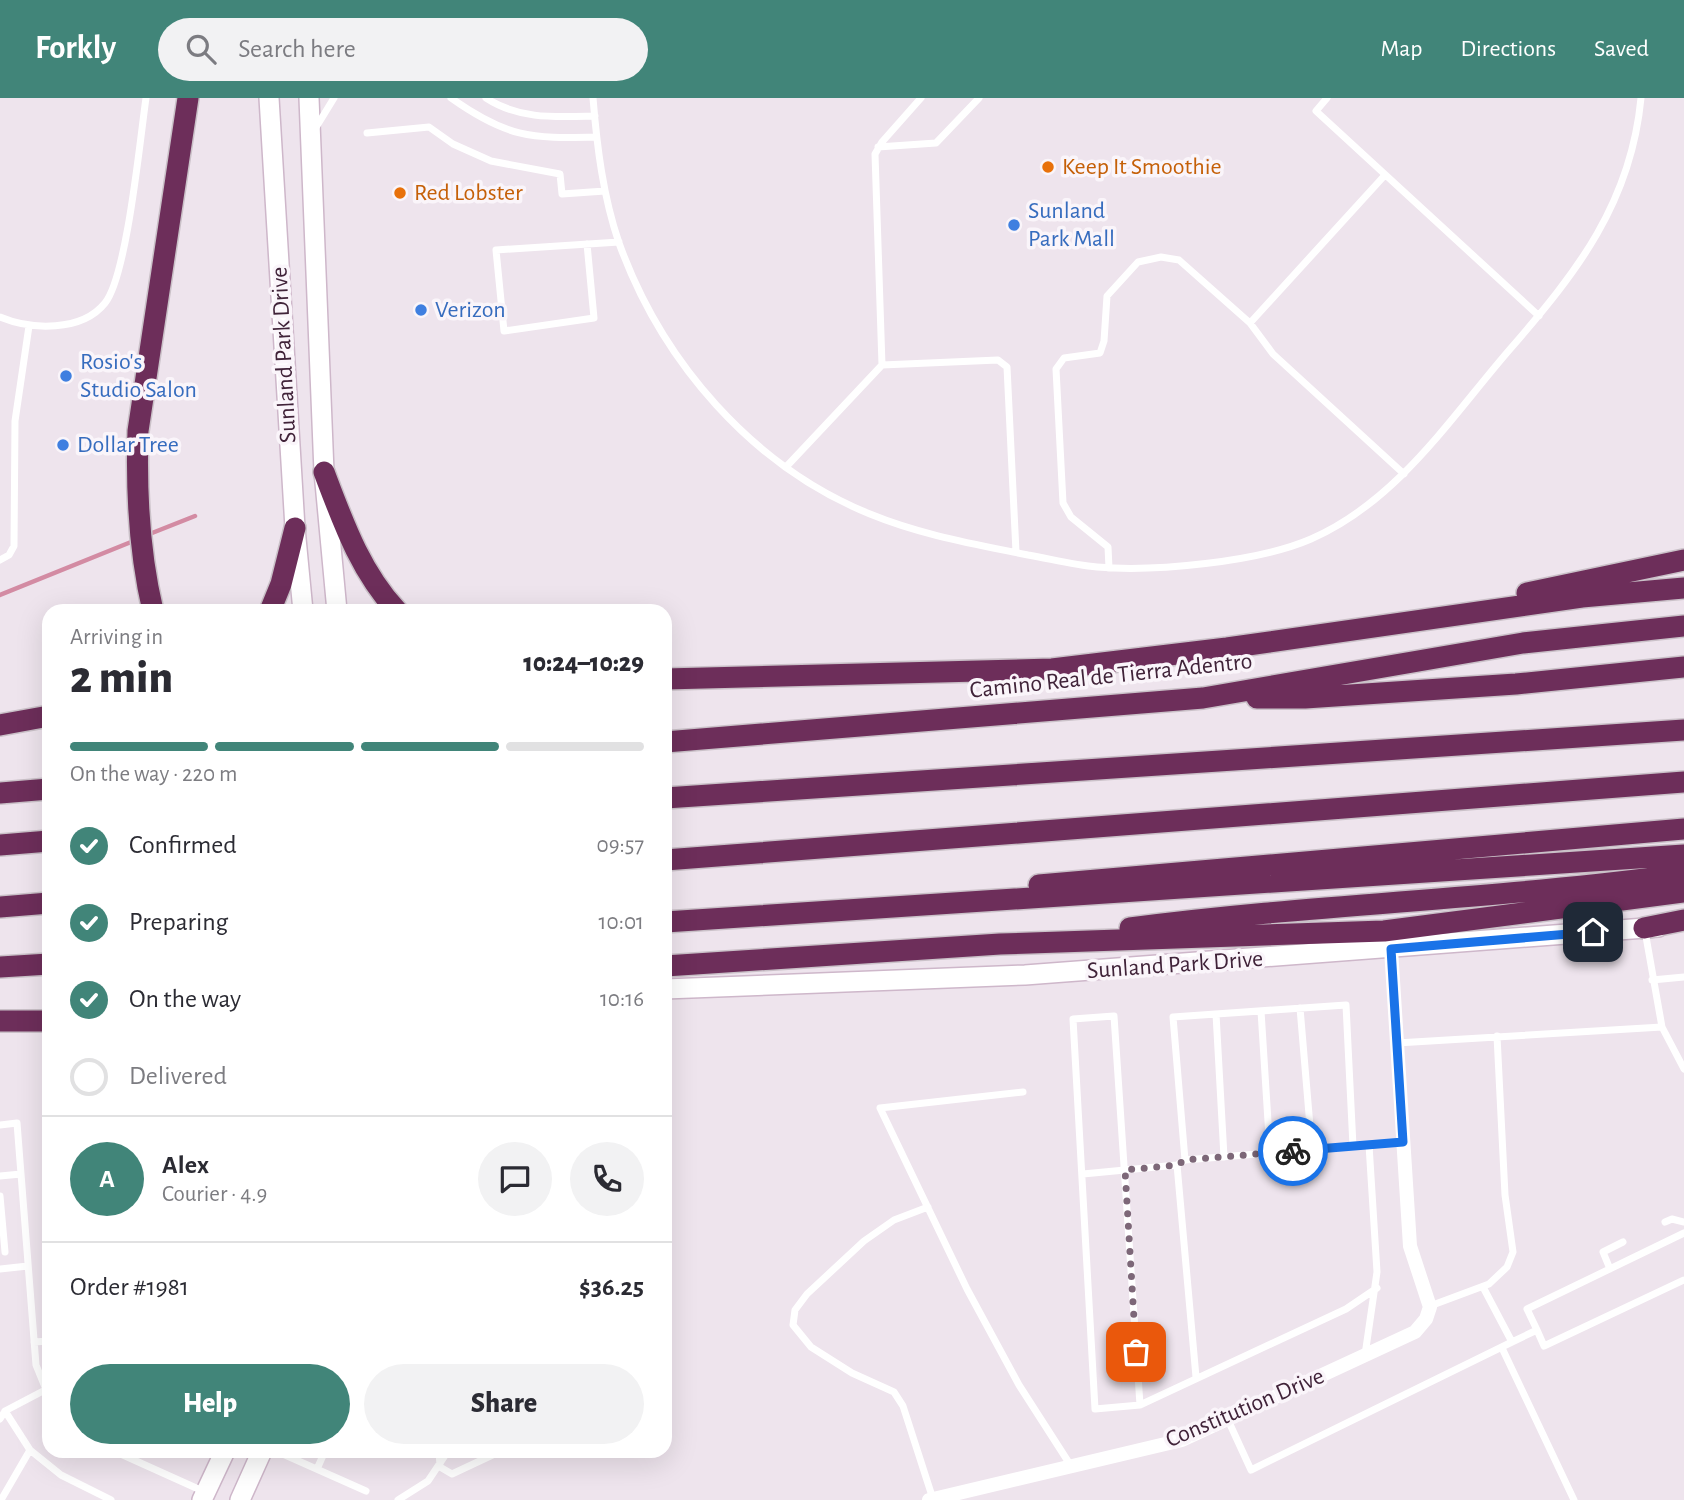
<!DOCTYPE html>
<meta charset="utf-8">
<style>
:root{--surface:#fff;--page:#f2f2f3;--text:#2b2b33;--muted:#7c7c81;--line:#e1e1e2;--accent:#418579}
body{margin:0;font-family:"Alegreya Sans",sans-serif;background:var(--page);color:var(--text);height:100vh;display:flex;flex-direction:column;font-size:26px;white-space:nowrap}
*{box-sizing:border-box;margin:0}
p{font-size:23px;color:var(--muted)}
.icon{flex:none;width:38px;height:38px;fill:none;stroke:currentColor;stroke-width:2;stroke-linecap:round;stroke-linejoin:round}
.map{position:relative;flex:1;overflow:hidden}
.side{position:absolute;left:42px;top:506px;width:630px;height:854px;display:flex;flex-direction:column;background:var(--surface);border-radius:21px;box-shadow:0 7px 28px #0002}
.side>*{flex:none}
.pin{position:absolute;display:grid;place-items:center;width:60px;height:60px;color:#fff;margin:-30px;border-radius:14px;box-shadow:0 4px 10px #0006}
.courier{position:absolute;display:grid;place-items:center;width:70px;height:70px;margin:-35px;border:5px solid #1a73e8;border-radius:50%;background:#fff;color:#222;box-shadow:0 2px 9px #0007}
.head em{font-style:normal;font-weight:800}
.head div{display:flex;flex-direction:column-reverse}
.head{display:flex;align-items:center;justify-content:space-between;height:119px;padding:0 28px}
h1{font-size:46px;font-weight:800;line-height:52px}
.bar{display:grid;grid-template-columns:repeat(4,1fr);gap:10px 7px;align-content:center;height:84px;padding:0 28px}
.bar i{height:9px;border-radius:5px;background:var(--line)}
.bar .selected{background:var(--accent)}
.bar p{grid-column:span 4}
.line{display:flex;align-items:center;gap:18px;padding:0 28px;border-top:2px solid var(--line)}
.line div{flex:1}
.round{display:grid;place-items:center;flex:none;width:74px;height:74px;border-radius:37px;background:var(--page)}
ol{padding:0 28px;list-style:none}
li{display:flex;align-items:center;gap:21px;height:77px}
li p{margin-inline-start:auto}
li .icon{padding:7px;border-radius:50%;background:var(--accent);color:#fff;stroke-width:4}
li:last-child{color:var(--muted)}
li i{width:38px;height:38px;border:4px solid var(--line);border-radius:50%}
.button{display:flex;gap:14px;margin-top:auto;padding:14px 28px}
.button a{flex:1;height:80px;border-radius:42px;background:var(--accent);color:#fff;font-size:28px;font-weight:800;line-height:80px;text-align:center}
.button a+a{background:var(--page);color:var(--text)}
header{display:flex;align-items:center;gap:42px;box-sizing:border-box;height:98px;padding:0 35px;background:var(--accent);color:#fff}
header strong{font-size:33px}
nav{display:flex;gap:38px;margin-inline-start:auto;font-size:24px}
.search{width:490px;height:63px;background:var(--page);display:flex;align-items:center;gap:18px;box-sizing:border-box;padding:0 24px;border-radius:38px;color:var(--muted);font-size:26px}
.map>svg:first-child{display:block}
.lines{fill:none;stroke-linecap:round;stroke-linejoin:round}
.stream{stroke:#d38ba3;stroke-width:4.5}
.secondary-casing{stroke:#ceb7ca;stroke-width:22}
.motorway-casing{stroke:#cac1c8;stroke-width:24}
.service{stroke:#fff;stroke-width:7}
.minor{stroke:#fff;stroke-width:14}
.secondary{stroke:#fff;stroke-width:19}
.motorway{stroke:#6d2e5a;stroke-width:21}
.done{stroke:#7d6778;stroke-width:7;stroke-dasharray:0 12.6}
.route{stroke:#1a73e8;stroke-width:9}
.food-dot{fill:#e8710a;stroke:#faf5fa;stroke-width:2.5}
.shop-dot{fill:#3f7fe0;stroke:#faf5fa;stroke-width:2.5}
.labels{text-anchor:middle;dominant-baseline:central;stroke-width:7;stroke-linejoin:round;paint-order:stroke}
.food-label{font-size:24px;fill:#c56008;stroke:#faf5fa;text-anchor:start}
.shop-label{font-size:24px;fill:#366cbe;stroke:#faf5fa;text-anchor:start}
.street-label{font-size:24px;fill:#402339;stroke:#faf5fa}
</style>
<header>
<strong>Forkly</strong>
<div class="search"><svg class="icon" aria-label="search" viewBox="0 0 24 24"><circle cx="10" cy="10" r="6"/><path d="M15 15l6 6"/></svg>Search here</div>
<nav><a>Map</a><a>Directions</a><a>Saved</a></nav>
</header>
<div class="map">
<svg width="1684" height="1402" viewBox="0 0 1684 1402">
<rect width="100%" height="100%" fill="#eee4ed"/>
<g class="lines">
<path class="stream" d="M147,437L195,418
M0,497L136,442"/>
<defs>
<path id="secondary" d="M269,0L295,430L303,513
M309,0L324,374L337,513
M665,891L1025,877L1658,829
M202,1402L225,1353
M240,1402L262,1353"/>
<path id="motorway" d="M324,374C343,424 360,473 397,513
M1527,495L1684,462
M153,513C139,454 136,393 138,333L188,0
M270,513L281,486L295,430
M665,581L1052,571L1227,550L1582,499L1684,490
M1257,600H1305L1516,586L1684,569
M0,627L49,618
M665,644L1203,600L1523,545L1684,528
M0,695L49,691
M665,700L1684,632
M0,747L49,743
M665,762L1684,684
M1039,787L1684,731
M0,809L49,805
M665,824L1684,757
M1130,830C1314,806 1500,801 1684,776
M1644,830L1684,822
M665,868L1000,846L1384,833L1684,794
M0,869L49,866
M0,923H49"/>
</defs>
<use href="#secondary" class="secondary-casing"/>
<use href="#motorway" class="motorway-casing"/>
<path class="service" d="M451,0C506,39 530,41 596,39
M486,0C520,22 556,19 595,18
M593,0C597,49 603,98 619,145C662,264 752,368 870,416C921,437 974,446 1028,457C1051,461 1073,467 1097,469C1154,474 1258,464 1311,441C1398,403 1451,319 1511,250C1577,174 1631,105 1641,0
M921,0L882,44L875,56L882,267L998,262L1007,269L1016,454
M1327,0L1316,13L1539,218
M315,31L334,0
M367,35L429,29L453,46L491,63L560,76L562,96L605,93
M878,49L936,45L979,0
M587,146L594,220L504,233L496,152L619,144
M0,219C31,232 82,234 105,205C127,178 140,41 146,0
M1250,225L1385,77
M786,369L882,267
M0,462L9,457L14,448L15,323L29,228
M1109,470L1108,449L1071,419L1063,405L1056,271L1064,260L1100,255L1104,243L1107,198L1138,164L1161,159L1179,162L1250,225L1273,256L1404,376
M1652,882L1684,879
M1300,910L1312,1052
M1261,913L1270,1055
M1216,916L1224,1059
M1662,929L1684,971
M1397,945L1662,929L1645,833
M1023,994L880,1010L967,1191L1019,1287L1071,1368
M0,1027L17,1025L36,1267L49,1299
M1185,1062L1173,919L1346,907L1353,1048
M1177,1067L1196,1279
M1083,1076L1177,1067L1185,1062L1403,1044
M0,1078L21,1076
M0,1098L5,1154
M928,1109L894,1122L864,1143L807,1196L795,1212L793,1227L811,1249L852,1275L894,1294L903,1308L933,1401
M1665,1124L1672,1121L1684,1124
M0,1171L28,1168
M1610,1171L1603,1154L1623,1144
M1430,1208L1489,1186L1507,1169L1513,1154L1505,1097L1497,938
M1537,1232L1544,1248L1684,1182
M34,1244L49,1243
M1512,1244L1537,1232L1527,1211L1684,1135
M1502,1250L1574,1402
M1365,1257L1377,1174L1369,1047
M1140,1307L1114,918L1073,921L1095,1311L1140,1307L1346,1211L1377,1190
M0,1321L5,1313L45,1292
M1228,1322L1251,1372L1512,1244L1483,1189
M30,1352L61,1377L111,1402
M114,1353L205,1394
M276,1353L366,1393
M439,1353L440,1368
M440,1369L452,1376L501,1353
M317,1371L325,1353
M1,1402L30,1352L5,1313
M398,1402L428,1383L448,1353"/>
<path class="minor" d="M929,1402L1182,1342L1415,1234L1426,1221L1430,1209L1410,1148L1391,851"/>
<use href="#secondary" class="secondary"/>
<use href="#motorway" class="motorway"/>
</g>
<g class="lines">
<path class="done" d="M1136,1254L1125,1072L1177,1067L1185,1062L1293,1053"/>
<path class="route" d="M1293,1053L1403,1044L1391,851L1593,834"/>
</g>
<g class="food-dot">
<circle cx="1048" cy="69" r="7"/>
<circle cx="400" cy="95" r="7"/>
</g>
<g class="shop-dot">
<circle cx="1014" cy="127" r="7"/>
<circle cx="421" cy="212" r="7"/>
<circle cx="66" cy="278" r="7"/>
<circle cx="63" cy="347" r="7"/>
</g>
<g class="labels">
<g class="food-label">
<text x="1062" y="69">Keep It Smoothie</text>
<text x="414" y="95">Red Lobster</text>
</g>
<g class="shop-label">
<text x="1028" y="113">Sunland<tspan x="1028" dy="28">Park Mall</tspan></text>
<text x="435" y="212">Verizon</text>
<text x="80" y="264">Rosio's<tspan x="80" dy="28">Studio Salon</tspan></text>
<text x="77" y="347">Dollar Tree</text>
</g>
<g class="street-label">
<text transform="translate(284 257) rotate(-93)">Sunland Park Drive</text>
<text transform="translate(1111 578) rotate(-6)">Camino Real de Tierra Adentro</text>
<text transform="translate(1175 867) rotate(-4)">Sunland Park Drive</text>
<text transform="translate(1245 1310) rotate(-23)">Constitution Drive</text>
</g>
</g>
</svg>
<div class="pin" style="left:1136px;top:1254px;background:#ea580c"><svg class="icon" aria-label="bag" viewBox="0 0 24 24"><path d="M5 8h14l-1 12H6zM9 8a3 3 0 0 1 6 0"/></svg></div>
<div class="pin" style="left:1593px;top:834px;background:#1f2937"><svg class="icon" aria-label="home" viewBox="0 0 24 24"><path d="M3 11l9-7 9 7M6 9v11h12V9"/></svg></div>
<div class="courier" style="left:1293px;top:1053px"><svg class="icon" aria-label="bike" viewBox="0 0 24 24"><circle cx="6" cy="16" r="4"/><circle cx="18" cy="16" r="4"/><path d="M6 16l4-8h5l3 8M10 8l3 8H6M13 5h3"/></svg></div>
<section class="side">
<div class="head"><div><h1>2 min</h1><p>Arriving in</p></div><em>10:24–10:29</em></div>
<div class="bar"><i class="selected"></i><i class="selected"></i><i class="selected"></i><i></i><p>On the way · 220 m</p></div>
<ol>
<li><svg class="icon" aria-label="check" viewBox="0 0 24 24"><path d="M5 12l5 5 9-10"/></svg>Confirmed<p>09:57</p></li>
<li><svg class="icon" aria-label="check" viewBox="0 0 24 24"><path d="M5 12l5 5 9-10"/></svg>Preparing<p>10:01</p></li>
<li><svg class="icon" aria-label="check" viewBox="0 0 24 24"><path d="M5 12l5 5 9-10"/></svg>On the way<p>10:16</p></li>
<li><i></i>Delivered</li>
</ol>
<div class="line" style="height:126px"><b class="round" style="background:var(--accent);color:#fff">A</b><div><b>Alex</b><p>Courier · 4.9</p></div><a class="round"><svg class="icon" aria-label="chat" viewBox="0 0 24 24"><path d="M4 5h16v11H9l-5 4z"/></svg></a><a class="round"><svg class="icon" aria-label="phone" viewBox="0 0 24 24"><path d="M5 4h4l2 5-3 2q2 4 5 5l2-3 5 2v4C11 20 4 13 5 4z"/></svg></a></div>
<div class="line" style="height:91px"><div>Order #1981</div><b>$36.25</b></div>
<div class="button"><a>Help</a><a>Share</a></div>
</section>
</div>
